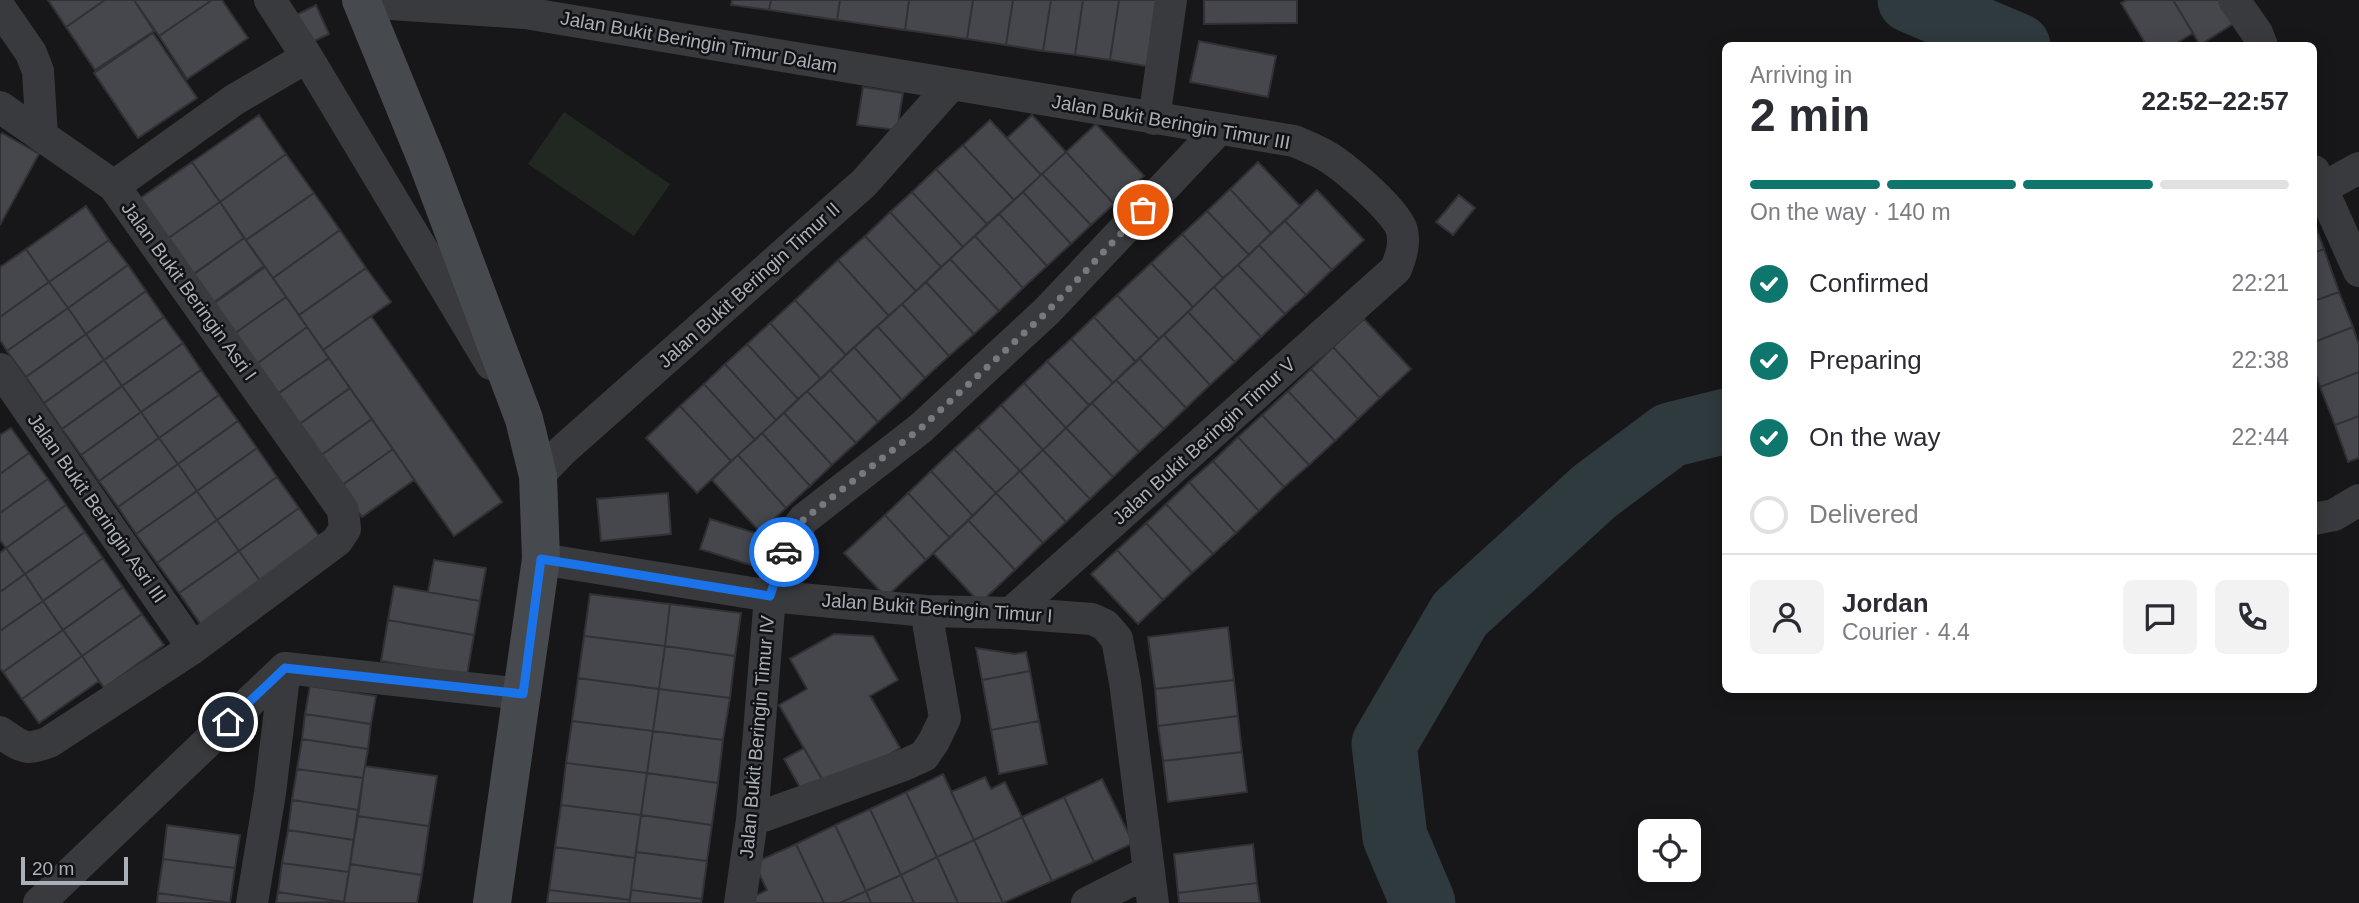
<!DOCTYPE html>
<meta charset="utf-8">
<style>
:root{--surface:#fff;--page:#f2f2f3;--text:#2b2b33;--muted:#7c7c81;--line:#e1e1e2;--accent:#0f766e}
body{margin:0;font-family:Arial,sans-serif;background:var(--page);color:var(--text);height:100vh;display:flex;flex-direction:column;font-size:26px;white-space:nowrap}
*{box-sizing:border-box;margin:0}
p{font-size:23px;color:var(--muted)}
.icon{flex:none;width:38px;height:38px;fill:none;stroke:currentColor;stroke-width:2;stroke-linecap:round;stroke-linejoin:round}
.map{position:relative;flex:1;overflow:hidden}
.drawer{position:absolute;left:1722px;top:42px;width:595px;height:651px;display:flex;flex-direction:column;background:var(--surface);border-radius:10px;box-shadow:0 4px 18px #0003}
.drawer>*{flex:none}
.buttons{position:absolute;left:1638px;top:819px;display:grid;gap:14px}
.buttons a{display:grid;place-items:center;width:63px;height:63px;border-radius:10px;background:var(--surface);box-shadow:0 4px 18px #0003;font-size:35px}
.scale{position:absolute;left:21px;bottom:18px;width:107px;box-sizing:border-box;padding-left:7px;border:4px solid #a9b0b8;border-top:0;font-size:19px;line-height:24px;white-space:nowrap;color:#a9b0b8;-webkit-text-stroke:5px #121214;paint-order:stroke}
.pin{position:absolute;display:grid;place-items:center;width:60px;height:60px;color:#fff;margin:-30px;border:4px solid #fff;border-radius:50%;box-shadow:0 2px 7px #0007}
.courier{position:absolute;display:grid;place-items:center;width:70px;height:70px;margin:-35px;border:5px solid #1a73e8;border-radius:50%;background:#fff;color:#222;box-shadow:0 2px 9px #0007}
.summary em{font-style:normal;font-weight:700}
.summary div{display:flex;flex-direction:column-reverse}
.summary{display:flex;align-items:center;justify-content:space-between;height:119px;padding:0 28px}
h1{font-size:46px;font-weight:700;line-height:52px}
.bar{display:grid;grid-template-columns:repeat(4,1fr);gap:10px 7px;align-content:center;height:84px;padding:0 28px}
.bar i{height:9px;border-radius:5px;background:var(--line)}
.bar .on{background:var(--accent)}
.bar p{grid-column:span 4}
.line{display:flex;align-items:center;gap:18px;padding:0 28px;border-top:2px solid var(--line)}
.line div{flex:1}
.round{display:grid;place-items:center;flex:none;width:74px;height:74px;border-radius:10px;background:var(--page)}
ol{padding:0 28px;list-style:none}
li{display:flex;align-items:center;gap:21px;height:77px}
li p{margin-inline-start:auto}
li .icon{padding:7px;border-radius:50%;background:var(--accent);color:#fff;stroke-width:4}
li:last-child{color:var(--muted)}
li i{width:38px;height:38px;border:4px solid var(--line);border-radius:50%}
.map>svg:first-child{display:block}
.green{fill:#212821}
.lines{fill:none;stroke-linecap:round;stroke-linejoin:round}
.river{stroke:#2f3a3e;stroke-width:65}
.building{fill:#46474c;stroke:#313135;stroke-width:2}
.street{stroke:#383a3d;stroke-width:32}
.secondary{stroke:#46494d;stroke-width:38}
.done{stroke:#767a80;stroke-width:7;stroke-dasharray:0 12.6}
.route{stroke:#1a73e8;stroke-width:9}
.labels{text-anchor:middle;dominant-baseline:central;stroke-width:5;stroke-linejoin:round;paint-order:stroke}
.street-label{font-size:19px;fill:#a9b0b8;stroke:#121214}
</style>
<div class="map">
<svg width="2359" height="903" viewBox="0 0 2359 903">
<rect width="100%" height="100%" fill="#171719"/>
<path class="green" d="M564,112L670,184L634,236L528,164Z"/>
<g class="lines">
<path class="river" d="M1910,0L2018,46
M1423,903L1395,837L1384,744L1460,614L1595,491L1670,435L1726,421"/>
</g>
<path class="building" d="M48,0H105L66,27Z
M105,0H134L154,31L95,70L66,27Z
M134,0H212L159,36Z
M212,0H222L248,38L187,79L159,36Z
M732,0H771L769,10L731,5Z
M771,0H840L837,20L769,10Z
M840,0H909L905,30L837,20Z
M909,0H973L967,39L905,30Z
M973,0H1013L1006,45L967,39Z
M1013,0H1051L1043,51L1006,45Z
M1051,0H1083L1075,55L1043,51Z
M1083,0H1119L1110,60L1075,55Z
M1119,0H1162L1152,67L1110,60Z
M1204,0H1297V23L1204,24Z
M2127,0H2173L2193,33L2172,46H2147L2121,3Z
M2173,0H2222L2236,22L2200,45Z
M316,5L329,34L310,43L296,15Z
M153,33L197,98L138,138L94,73Z
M1199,41L1276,56L1268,97L1190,82Z
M863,87L903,93L897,130L857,125Z
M259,115L286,154L220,202L192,162Z
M1032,115L1066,152L1041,175L1007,138Z
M990,120L1041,175L1014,200L963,145Z
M1096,124L1144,176L1114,204L1066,152Z
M2,133L39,154L0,225V136Z
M963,145L1014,200L987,224L936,169Z
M1066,152L1114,204L1091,225L1042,174Z
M286,154L314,193L246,240L220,202Z
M192,162L220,202L167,239L139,199Z
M1258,162L1300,206L1271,233L1230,189Z
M936,169L987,224L963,247L912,192Z
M1042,174L1091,225L1071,244L1023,192Z
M1230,189L1271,233L1249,255L1207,211Z
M1317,190L1364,240L1332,270L1285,221Z
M912,192L963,247L941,267L890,212Z
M1023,192L1071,244L1047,266L999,214Z
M314,193L340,230L273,278L246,240Z
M1459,195L1475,208L1453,235L1436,222Z
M220,202L244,238L192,275L167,239Z
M86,206L109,240L49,282L26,249Z
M1207,211L1249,255L1223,278L1182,234Z
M890,212L941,267L916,291L865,236Z
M999,214L1047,266L1023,288L975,236Z
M1285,221L1332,270L1306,295L1259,245Z
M2314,222L2324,249L2314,253Z
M340,230L366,268L299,315L273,278Z
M1182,234L1223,278L1193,307L1151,263Z
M865,236L916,291L889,316L838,260Z
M975,236L1023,288L999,311L950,259Z
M244,238L264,266L213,303L193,275Z
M109,240L128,265L68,308L49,282Z
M1259,245L1306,295L1285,314L1238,265Z
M26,249L49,282L0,317V267Z
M2324,249L2339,292L2314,301V253Z
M950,259L999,311L974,334L926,282Z
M838,260L889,316L846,355L795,300Z
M1151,263L1193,307L1159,339L1117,295Z
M128,265L146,291L86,334L68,308Z
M1238,265L1285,314L1261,337L1214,287Z
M265,267L286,297L234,334L213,304Z
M366,268L391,302L323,350L299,315Z
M49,282L68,308L7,351L0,340V317Z
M926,282L974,334L949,356L902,304Z
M1214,287L1261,337L1235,362L1188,312Z
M146,291L164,317L104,360L86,334Z
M2339,292L2353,327L2314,342V301Z
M1117,295L1159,339L1136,362L1094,317Z
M286,297L307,327L255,365L234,334Z
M795,300L846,355L821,379L770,323Z
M902,304L949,356L925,378L877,326Z
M68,308L86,334L26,377L7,351Z
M1188,312L1235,362L1210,385L1164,335Z
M371,316L502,502L454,536L323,350Z
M164,317L183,343L122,386L104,360Z
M1094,317L1136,362L1113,383L1071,339Z
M1364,319L1411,369L1380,398L1333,347Z
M770,323L821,379L798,399L747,344Z
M877,326L925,378L902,400L854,347Z
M307,327L329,358L276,395L255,365Z
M2353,327L2359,345V372L2320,387L2314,368V342Z
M86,334L104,360L44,403L26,377Z
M1164,335L1210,385L1186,408L1139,358Z
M1071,339L1113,383L1089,405L1047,361Z
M183,343L201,370L141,412L122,386Z
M747,344L798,399L776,420L725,364Z
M854,347L902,400L878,422L830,370Z
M1333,347L1380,398L1358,419L1311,369Z
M329,358L350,388L298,425L276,395Z
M1139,358L1186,408L1164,429L1116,380Z
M104,360L122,386L62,429L44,403Z
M1047,361L1089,405L1066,428L1024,383Z
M725,364L776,420L755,440L704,384Z
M1311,369L1358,419L1335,441L1288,391Z
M201,370L219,395L159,438L141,412Z
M830,370L878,422L856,443L807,391Z
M2359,372V416L2335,425L2320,387Z
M1116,380L1164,429L1139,452L1092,403Z
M1024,383L1066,428L1043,450L1001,405Z
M704,384L755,440L731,461L680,406Z
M122,386L141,412L81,455L62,429Z
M350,388L372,419L320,456L298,425Z
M807,391L856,443L832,465L784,413Z
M1288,391L1335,441L1309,465L1262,415Z
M219,395L238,421L178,464L159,438Z
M1092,403L1139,452L1113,477L1066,428Z
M1001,405L1043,450L1020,471L978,427Z
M680,406L731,461L697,493L646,438Z
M141,412L159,438L99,481L81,455Z
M784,413L832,465L810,486L762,433Z
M1262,415L1309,465L1284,487L1238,437Z
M2359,416V458L2348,462L2335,425Z
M372,419L393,449L341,486L320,456Z
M238,421L257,448L197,491L178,464Z
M978,427L1020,471L996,493L954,449Z
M11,428L29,453L0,474V435Z
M1066,428L1113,477L1090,499L1043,450Z
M762,433L810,486L786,508L738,455Z
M1238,437L1284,487L1259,511L1213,461Z
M159,438L178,464L118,507L99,481Z
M257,448L277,477L217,520L197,491Z
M393,449L414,480L362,517L341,486Z
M954,449L996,493L973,516L931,471Z
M1043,450L1090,499L1066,522L1020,471Z
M29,453L48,479L0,513V474Z
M738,455L786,508L760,532L712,480Z
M1213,461L1259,511L1236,533L1189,482Z
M178,464L197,491L136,534L118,507Z
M931,471L973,516L950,538L908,493Z
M1020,471L1066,522L1043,543L996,493Z
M277,477L299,508L239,551L217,520Z
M48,479L66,505L6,548L0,540V513Z
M1189,482L1236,533L1213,554L1166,504Z
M197,491L217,520L157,563L136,534Z
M668,493L671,534L601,541L597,499Z
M908,493L950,538L926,560L885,515Z
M996,493L1043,543L1015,570L968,520Z
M1166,504L1213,554L1192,573L1146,523Z
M66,505L85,532L25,574L6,548Z
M299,508L321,539L261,582L239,551Z
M885,515L926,560L886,597L844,553Z
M710,519L768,537L757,567L700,549Z
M217,520L239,551L179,593L157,563Z
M968,520L1015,570L980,603L933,553Z
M1146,523L1192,573L1163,600L1117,550Z
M85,532L103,558L43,601L25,574Z
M6,548L25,574L0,592V553Z
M1117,550L1163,600L1138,624L1091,574Z
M239,551L261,582L201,625L179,593Z
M103,558L123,587L63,630L43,601Z
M434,560L486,568L480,601L428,592Z
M25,574L43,601L0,631V592Z
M394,586L480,601L474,635L388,620Z
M123,587L142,614L82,656L63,630Z
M590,594L670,604L665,646L584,636Z
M43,601L63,630L3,672L0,668V631Z
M670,604L741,613L735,656L665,646Z
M142,614L164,645L104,688L82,656Z
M388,620L474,635L467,675L381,661Z
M1228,627L1234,680L1155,689L1148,637Z
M63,630L82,656L22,699L3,672Z
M834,634L873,636L898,680L870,696L900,748L828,790L779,705L807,689L790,659Z
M584,636L665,646L659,689L578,678Z
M665,646L735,656L730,698L659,689Z
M976,648L1015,654L1026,652L1030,671L982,680Z
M82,656L99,681L39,723L22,699Z
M1030,671L1039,721L991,730L982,680Z
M578,678L659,689L653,731L572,721Z
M1234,680L1238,716L1158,726L1155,689Z
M310,686L376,696L371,724L305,714Z
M659,689L730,698L723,740L653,731Z
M305,714L371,724L368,749L302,739Z
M1238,716L1242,752L1163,761L1158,726Z
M572,721L653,731L647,773L566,763Z
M1039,721L1047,764L999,774L991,730Z
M653,731L723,740L718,783L647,773Z
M302,739L368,749L363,778L297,769Z
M804,748L822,779L802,791L784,759Z
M1242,752L1247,792L1168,802L1163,761Z
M566,763L647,773L641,815L561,805Z
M365,766L437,776L429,826L357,816Z
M297,769L363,778L359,810L292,800Z
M647,773L718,783L712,825L641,815Z
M943,774L974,840L937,857L906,792Z
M985,777L991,789L1005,782L1022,817L974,840L951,792Z
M1102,779L1133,843L1094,862L1064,797Z
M906,792L937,857L901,875L870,809Z
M1064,797L1094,862L1052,881L1022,817Z
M292,800L359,810L354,840L288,830Z
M561,805L641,815L635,858L555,847Z
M870,809L901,875L866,891L835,825Z
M641,815L712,825L707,861L636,852Z
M357,816L429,826L422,875L350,864Z
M1022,817L1052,881L1003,903L974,840Z
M167,825L240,835L235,868L163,859Z
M835,825L866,891L840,903H824L796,844Z
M288,830L354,840L349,872L282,863Z
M974,840L1003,903H958L937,857Z
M796,844L824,903H748L747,900L767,890L754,863Z
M1253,844L1257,883L1178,893L1174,854Z
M555,847L635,858L630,900L549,890Z
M636,852L707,861L702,899L631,890Z
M937,857L958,903H914L901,875Z
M163,859L235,868L230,903L158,893Z
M282,863L349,872L344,902L278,892Z
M350,864L422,875L417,903H344Z
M901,875L914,903H871L866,891Z
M1257,883L1260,903H1179L1178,893Z
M549,890L630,900V903H547Z
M631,890L702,899L701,903H629Z
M866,891L871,903H840Z
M278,892L344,902L276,903Z
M158,893L230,903H157Z"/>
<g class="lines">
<path class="street" d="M270,0L307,57L491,364
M2234,0L2257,33L2262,46
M361,2L525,13L1294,141C1308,147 1322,152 1334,161C1350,172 1398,213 1402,231C1405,245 1401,256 1396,269L1011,613
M0,8L31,53L38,71L42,136
M0,107L114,186L343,510L345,529L337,541L193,648
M1154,119L1171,0
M2314,171L2359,271
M114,186L234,100L307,57
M2321,189L2359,168
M0,369L193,648L49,742C24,752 21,746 0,732
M538,476L563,450L864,183L951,85
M2314,519L2334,515L2359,500
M541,559L770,596L926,611L1011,613L1092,619L1105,625L1117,639L1125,682L1153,903
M285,668L523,694
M752,820L904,765L924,756L934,741L945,718L926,611
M39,903L285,668
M252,903L270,793L285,668
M740,903L752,820L770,596L787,541L804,519L921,428L1047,311L1219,129
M1087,903L1148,872"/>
<path class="secondary" d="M361,0L427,161L524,419L538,476L541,559L492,903"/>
</g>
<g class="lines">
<path class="done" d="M784,552L787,541L804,519L921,428L1047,312L1143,210"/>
<path class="route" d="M228,722L285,668L523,694L541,559L770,596L784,552"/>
</g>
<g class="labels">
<g class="street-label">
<text transform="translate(699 42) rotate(10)">Jalan Bukit Beringin Timur Dalam</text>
<text transform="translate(1171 122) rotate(10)">Jalan Bukit Beringin Timur III</text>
<text transform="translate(749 285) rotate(-42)">Jalan Bukit Beringin Timur II</text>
<text transform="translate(189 291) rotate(54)">Jalan Bukit Beringin Asri I</text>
<text transform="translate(1204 441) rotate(-42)">Jalan Bukit Beringin Timur V</text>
<text transform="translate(97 508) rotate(55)">Jalan Bukit Beringin Asri III</text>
<text transform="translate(937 608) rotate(4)">Jalan Bukit Beringin Timur I</text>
<text transform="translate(757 737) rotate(-85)">Jalan Bukit Beringin Timur IV</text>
</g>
</g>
</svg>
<div class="buttons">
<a><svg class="icon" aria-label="locate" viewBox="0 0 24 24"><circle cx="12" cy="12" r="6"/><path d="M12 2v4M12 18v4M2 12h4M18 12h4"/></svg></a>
</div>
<div class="scale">20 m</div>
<div class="pin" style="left:1143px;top:210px;background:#ea580c"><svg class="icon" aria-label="bag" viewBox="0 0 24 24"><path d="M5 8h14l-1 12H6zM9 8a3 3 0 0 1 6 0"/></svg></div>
<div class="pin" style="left:228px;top:722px;background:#1f2937"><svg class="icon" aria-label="home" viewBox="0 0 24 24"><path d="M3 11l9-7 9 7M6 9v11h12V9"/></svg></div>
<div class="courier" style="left:784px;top:552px"><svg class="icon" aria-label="car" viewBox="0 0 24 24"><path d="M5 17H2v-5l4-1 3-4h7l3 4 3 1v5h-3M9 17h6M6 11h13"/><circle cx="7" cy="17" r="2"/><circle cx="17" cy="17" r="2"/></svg></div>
<section class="drawer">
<div class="summary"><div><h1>2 min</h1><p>Arriving in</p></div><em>22:52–22:57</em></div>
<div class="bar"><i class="on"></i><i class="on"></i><i class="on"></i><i></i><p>On the way · 140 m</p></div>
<ol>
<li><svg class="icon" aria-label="check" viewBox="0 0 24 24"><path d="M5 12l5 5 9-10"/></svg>Confirmed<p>22:21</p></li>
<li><svg class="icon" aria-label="check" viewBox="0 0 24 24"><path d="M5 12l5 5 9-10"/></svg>Preparing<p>22:38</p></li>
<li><svg class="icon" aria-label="check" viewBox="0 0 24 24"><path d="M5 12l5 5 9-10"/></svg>On the way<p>22:44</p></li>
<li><i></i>Delivered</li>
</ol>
<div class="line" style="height:126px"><a class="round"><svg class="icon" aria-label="person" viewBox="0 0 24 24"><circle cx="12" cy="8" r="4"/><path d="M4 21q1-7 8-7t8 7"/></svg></a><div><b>Jordan</b><p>Courier · 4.4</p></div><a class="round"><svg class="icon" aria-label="chat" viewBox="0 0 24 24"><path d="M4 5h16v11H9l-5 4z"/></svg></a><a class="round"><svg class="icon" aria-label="phone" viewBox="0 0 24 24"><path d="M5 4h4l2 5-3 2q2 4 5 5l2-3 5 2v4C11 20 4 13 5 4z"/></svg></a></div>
</section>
</div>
